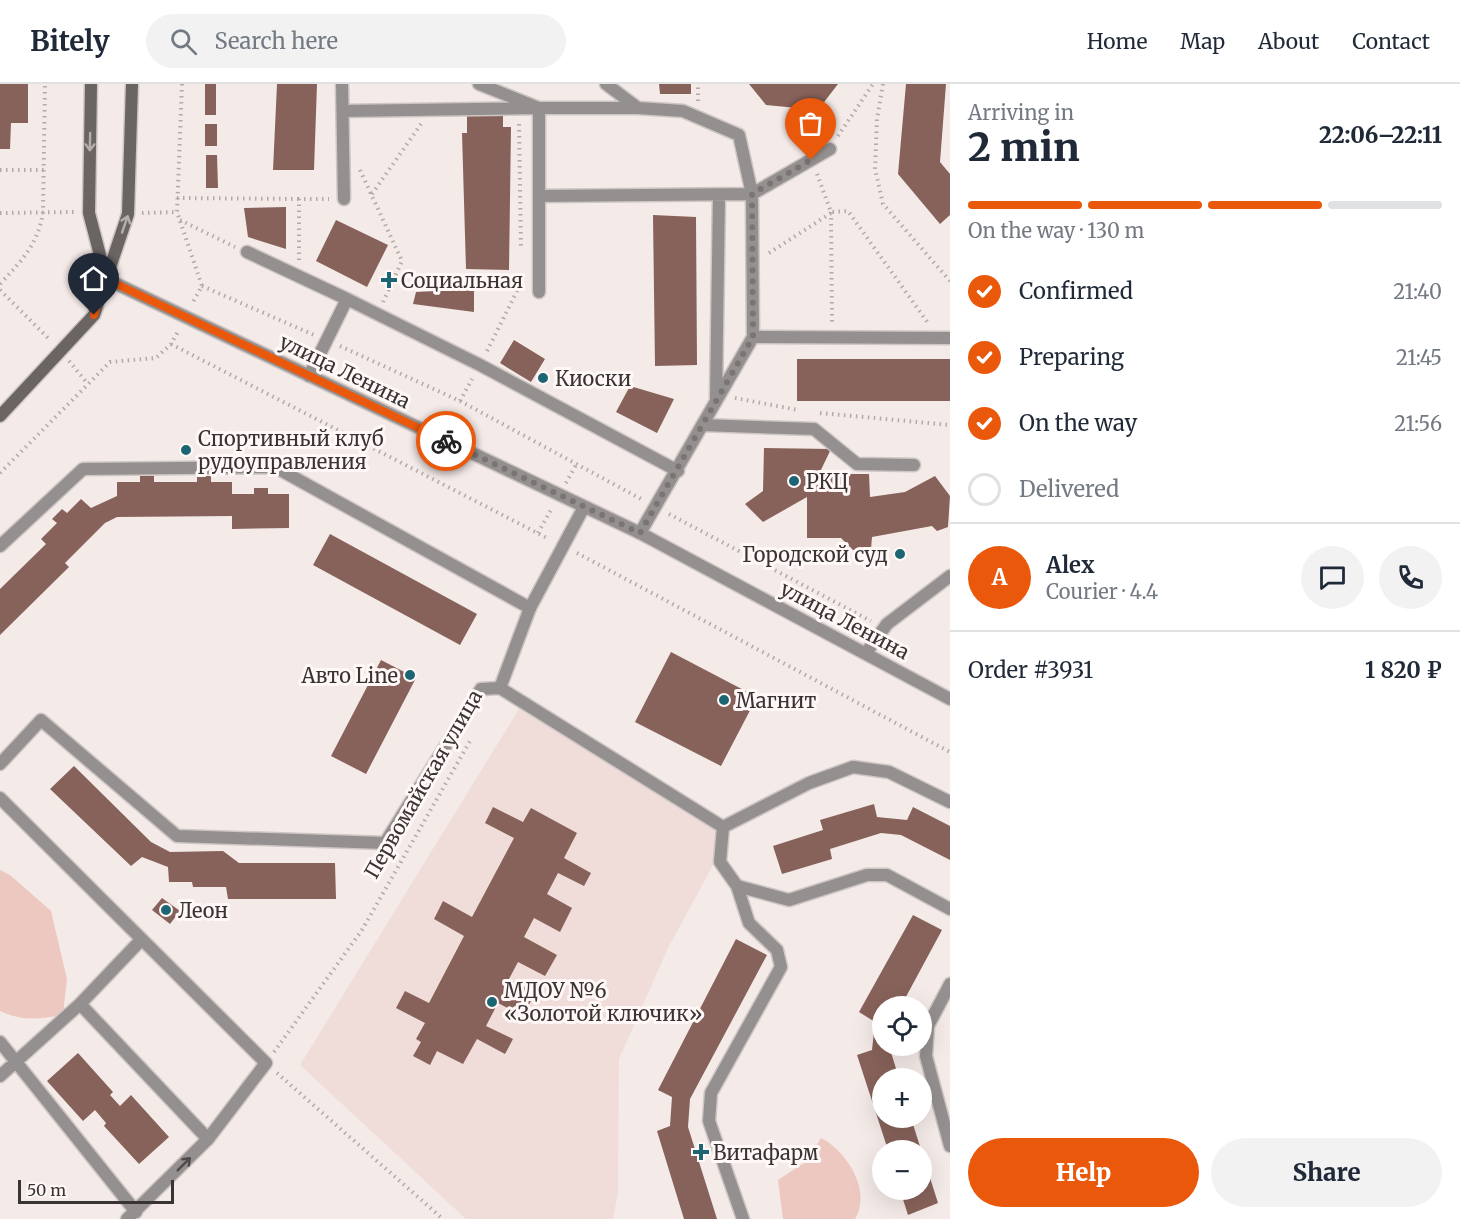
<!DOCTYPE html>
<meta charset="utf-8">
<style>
:root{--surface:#fff;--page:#f2f2f3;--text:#1f2937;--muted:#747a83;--line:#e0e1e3;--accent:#ea580c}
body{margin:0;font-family:Merriweather,serif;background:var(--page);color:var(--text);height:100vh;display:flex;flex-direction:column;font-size:22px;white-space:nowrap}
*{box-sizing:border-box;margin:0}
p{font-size:20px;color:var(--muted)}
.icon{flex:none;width:33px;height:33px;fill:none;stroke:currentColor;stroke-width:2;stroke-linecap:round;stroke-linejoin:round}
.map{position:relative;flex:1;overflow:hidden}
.drawer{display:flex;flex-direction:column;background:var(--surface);width:510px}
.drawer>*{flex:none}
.buttons{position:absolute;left:872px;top:912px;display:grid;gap:12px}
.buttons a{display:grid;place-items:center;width:60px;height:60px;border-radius:50%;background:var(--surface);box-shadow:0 6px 24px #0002;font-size:30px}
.scale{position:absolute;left:18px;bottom:15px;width:156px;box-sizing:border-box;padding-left:6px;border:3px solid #383433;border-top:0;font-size:16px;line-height:21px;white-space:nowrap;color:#383433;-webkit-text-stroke:4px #fff8f7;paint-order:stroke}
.pin{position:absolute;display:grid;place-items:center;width:51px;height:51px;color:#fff;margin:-62px -26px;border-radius:50% 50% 50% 0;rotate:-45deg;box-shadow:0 0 6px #0007}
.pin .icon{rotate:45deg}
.courier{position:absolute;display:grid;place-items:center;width:60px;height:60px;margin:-30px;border:4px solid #ea580c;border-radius:50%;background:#fff;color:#222;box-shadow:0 2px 8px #0007}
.head em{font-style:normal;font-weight:800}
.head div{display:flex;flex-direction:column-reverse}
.head{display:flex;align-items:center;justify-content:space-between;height:102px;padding:0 18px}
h1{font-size:39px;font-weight:800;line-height:45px}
.bar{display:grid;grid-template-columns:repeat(4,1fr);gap:9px 6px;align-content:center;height:72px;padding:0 18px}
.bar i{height:8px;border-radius:4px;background:var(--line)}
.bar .selected{background:var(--accent)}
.bar p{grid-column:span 4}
.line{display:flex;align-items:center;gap:15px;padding:0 18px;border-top:2px solid var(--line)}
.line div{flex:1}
.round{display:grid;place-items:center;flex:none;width:63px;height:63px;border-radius:32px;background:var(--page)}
ol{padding:0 18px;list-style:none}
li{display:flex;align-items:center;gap:18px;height:66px}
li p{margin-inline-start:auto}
li .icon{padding:6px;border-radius:50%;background:var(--accent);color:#fff;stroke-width:4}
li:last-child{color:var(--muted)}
li i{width:33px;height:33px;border:3px solid var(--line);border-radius:50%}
.button{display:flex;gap:12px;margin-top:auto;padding:12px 18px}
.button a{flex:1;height:69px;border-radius:36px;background:var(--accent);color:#fff;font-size:24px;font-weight:800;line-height:69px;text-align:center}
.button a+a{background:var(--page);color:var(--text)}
header{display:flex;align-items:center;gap:36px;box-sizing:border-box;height:84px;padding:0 30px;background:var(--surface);border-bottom:2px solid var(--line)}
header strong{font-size:28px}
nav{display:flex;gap:33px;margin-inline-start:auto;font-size:21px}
.search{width:420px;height:54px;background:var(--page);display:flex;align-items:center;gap:15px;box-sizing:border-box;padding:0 21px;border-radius:33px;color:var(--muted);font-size:22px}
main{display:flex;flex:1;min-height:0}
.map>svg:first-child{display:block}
.built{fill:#f0ddd9}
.green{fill:#edc8c0}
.building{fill:#87625a}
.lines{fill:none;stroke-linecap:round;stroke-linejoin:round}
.service-casing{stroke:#cec6c4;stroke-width:15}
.minor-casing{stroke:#cec6c4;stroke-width:15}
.tertiary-casing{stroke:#cec6c4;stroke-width:15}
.secondary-casing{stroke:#cec6c4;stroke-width:15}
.path{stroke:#b2aaa8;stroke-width:4;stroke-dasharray:1.5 4.5;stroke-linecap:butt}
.service{stroke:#94908f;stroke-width:12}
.minor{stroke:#94908f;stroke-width:12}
.tertiary{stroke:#94908f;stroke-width:12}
.secondary{stroke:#6a6463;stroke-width:12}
.oneway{stroke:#b4aead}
.oneway2{stroke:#4f4b4a}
.done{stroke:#7a7472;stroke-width:6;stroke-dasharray:0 10.8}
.route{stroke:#ea580c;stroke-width:8}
.poi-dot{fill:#1c6572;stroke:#fff8f7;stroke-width:2}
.labels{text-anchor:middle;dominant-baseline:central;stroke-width:6;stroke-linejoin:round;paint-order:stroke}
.poi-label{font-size:20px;fill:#383433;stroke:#fff8f7;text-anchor:start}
.street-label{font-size:20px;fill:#383433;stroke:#fff8f7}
</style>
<header>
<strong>Bitely</strong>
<div class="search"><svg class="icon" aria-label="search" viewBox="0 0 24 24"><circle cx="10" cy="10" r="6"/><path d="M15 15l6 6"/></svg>Search here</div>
<nav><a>Home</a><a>Map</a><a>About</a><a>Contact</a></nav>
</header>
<main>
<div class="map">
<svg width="950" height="1135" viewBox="0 0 950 1135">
<rect width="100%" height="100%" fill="#f4eae8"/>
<path class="built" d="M519,625L729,752L669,862L619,975L618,1108L613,1135H466L300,981Z"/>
<path class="green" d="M0,786L10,791L51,827L67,895L63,930C43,936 20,937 0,927Z
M821,1054C847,1067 872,1107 855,1135H783L778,1096L807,1077Z"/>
<path class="building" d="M0,0H28V39H11L10,65H0Z
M205,0H216V31H205Z
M277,0H317L314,86H273Z
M659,0H691V10H660Z
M749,0H838L818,26L766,21Z
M906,0H946L940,78L950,90V131L940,140L898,90Z
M503,29V43H511L509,186L466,185L462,49H467V30Z
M205,40H217V62H205Z
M206,71H217L218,104H206Z
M286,123V165L248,153L244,124Z
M653,131L696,133L697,281L655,282Z
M336,136L388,161L367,203L316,177Z
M474,205V228L413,220L416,208Z
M514,256L545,275L531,298L500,279Z
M797,275H950V317H797Z
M630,302L674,315L657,349L616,328Z
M764,364L831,365L819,390H869L870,413L905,408L935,392L950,412L948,443L937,447L932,442L872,453L871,465L853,466L841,454H807V413L763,438L745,420L763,407Z
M140,392H154V398H197V392H211V398H232V410H254V404H268V410H289V444L232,445V432L117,433L105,439L65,479L69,483L0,551V505L46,460L41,455L57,439L52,435L62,425L67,429L81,415L91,424L117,412V398H140Z
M330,450L477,530L460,561L313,481Z
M671,568L757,613L721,682L635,638Z
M381,576L416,594L366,690L331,672Z
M74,682L151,758L170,768L223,767L239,779H335L336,815H228L226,803H193L192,798H169L168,783L142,773L131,782L50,705Z
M874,720L877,733L907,736L913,723L950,742V776L901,751L881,749L830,765L832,775L782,790L773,762L823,746L820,736Z
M493,723L523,738L531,724L577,749L564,774L591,789L584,802L558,789L547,810L572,824L560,848L534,834L524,853L557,871L545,892L518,878L509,895L535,909L523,932L498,919L486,942L513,955L505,970L477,955L463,980L437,967L430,981L413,972L421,958L416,955L425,939L396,924L405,907L429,919L464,852L434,835L443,817L472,833L514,754L485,739Z
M162,814L180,827L170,840L152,826Z
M913,831L942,846L901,922H882V962H889L899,994H882V1034H911L938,1119L908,1131L900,1106H921V1066H888L857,971L872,966L875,938L859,928Z
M736,855L767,871L690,1015L688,1043L717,1135H684L657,1047L670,1042L672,1013L658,1006Z
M78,969L113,1008L110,1011L120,1022L131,1011L169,1053L139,1080L104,1042L106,1039L95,1026L83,1037L47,997Z"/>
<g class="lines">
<defs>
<path id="service" d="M342,0L344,115
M479,0L539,24H638L683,27L739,51L752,110L753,253L640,449
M606,0L638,24
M343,27L539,24V208
M540,112L752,110L830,65
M247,168L347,215L309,292
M347,215L480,281L678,387
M753,253L950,254
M716,314L719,111
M702,341L814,345L857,380L914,381
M0,462L83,385L275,383L530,524
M866,569L887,540L950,492
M0,680L41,636L177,752L385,759L481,605L500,604L723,743L809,699L853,683L889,688L950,718
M723,743L720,778L737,802
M950,900L928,942L926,972L950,1062
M80,920L208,1055
M0,958L136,1128
M0,992L80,920L141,856
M743,1135L709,1037L711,1009L781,883L777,866L749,839L737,802L789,816L867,791H887L950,825"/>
<path id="minor" d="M500,604L530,524L584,423
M0,714L266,979L208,1055L127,1135"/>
<path id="tertiary" d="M106,195L640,449L950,615"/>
<path id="secondary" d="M91,0L89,129L106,194
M0,332L94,231L128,130L132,0"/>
</defs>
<use href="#service" class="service-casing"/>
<use href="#minor" class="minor-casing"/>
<use href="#tertiary" class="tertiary-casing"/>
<use href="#secondary" class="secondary-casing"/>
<path class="path" d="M182,0L177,128L202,202L192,220
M883,0L877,35L875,85L883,120L950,197
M698,17V0
M519,40L521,165
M838,52L873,0
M0,86H44
M360,86L402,177L383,218
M817,90L831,128L848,127L928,239
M372,110L421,40
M177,114L299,115
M831,128L832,238
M0,129L74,128
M142,129L177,128
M180,136L235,163
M769,169L831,129
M299,176V115H329
M0,200C22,176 38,161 43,128L45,0
M202,202L314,251
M0,206L50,256
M171,260L549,455
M340,262L460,317L643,416
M487,267L521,199
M69,277L88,300
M735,314L798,326
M460,317L472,295
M820,329L950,341
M0,389L110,278L156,274L171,260L179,246
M566,399L577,379
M669,430L871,537
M538,449L552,424
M577,469L950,668
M274,968L362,846L470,657
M277,989L443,1135"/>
<use href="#service" class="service"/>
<use href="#minor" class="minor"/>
<use href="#tertiary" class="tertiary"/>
<use href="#secondary" class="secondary"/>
</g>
<defs><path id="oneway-shaft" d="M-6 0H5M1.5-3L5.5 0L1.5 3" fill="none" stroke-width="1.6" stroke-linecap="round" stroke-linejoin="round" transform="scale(1.5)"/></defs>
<g class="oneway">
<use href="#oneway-shaft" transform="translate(90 58) rotate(91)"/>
<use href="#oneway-shaft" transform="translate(125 140) rotate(-71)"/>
</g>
<use class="oneway2" href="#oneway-shaft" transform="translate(184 1080) rotate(-45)"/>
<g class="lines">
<path class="done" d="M446,357L640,449L753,253L752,110L811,76"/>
<path class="route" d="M94,231L106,195L446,357"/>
</g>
<g class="poi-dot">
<path d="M386 187h6v6h6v6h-6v6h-6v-6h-6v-6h6z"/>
<circle cx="543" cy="294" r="6"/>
<circle cx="186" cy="366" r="6"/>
<circle cx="794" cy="397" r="6"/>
<circle cx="900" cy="470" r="6"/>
<circle cx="410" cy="591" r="6"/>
<circle cx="724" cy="616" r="6"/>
<circle cx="166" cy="826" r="6"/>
<circle cx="492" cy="918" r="6"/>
<path d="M698 1059h6v6h6v6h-6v6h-6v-6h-6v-6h6z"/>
</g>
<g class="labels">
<g class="poi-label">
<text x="401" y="196">Социальная</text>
<text x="555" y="294">Киоски</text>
<text x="198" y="354">Спортивный клуб<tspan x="198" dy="23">рудоуправления</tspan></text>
<text x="806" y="397">РКЦ</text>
<text x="888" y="470" text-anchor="end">Городской суд</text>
<text x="398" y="591" text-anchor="end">Авто Line</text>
<text x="736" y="616">Магнит</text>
<text x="178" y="826">Леон</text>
<text x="504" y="906">МДОУ №6<tspan x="504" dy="23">«Золотой ключик»</tspan></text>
<text x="713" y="1068">Витафарм</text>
</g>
<g class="street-label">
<text transform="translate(345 287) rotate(26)">улица Ленина</text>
<text transform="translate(845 536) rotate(28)">улица Ленина</text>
<text transform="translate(423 700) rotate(-60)">Первомайская улица</text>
</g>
</g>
</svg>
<div class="buttons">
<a><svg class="icon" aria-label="locate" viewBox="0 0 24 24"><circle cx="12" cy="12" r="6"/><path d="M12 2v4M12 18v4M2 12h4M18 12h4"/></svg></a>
<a>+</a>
<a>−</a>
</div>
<div class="scale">50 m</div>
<div class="pin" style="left:811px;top:76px;background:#ea580c"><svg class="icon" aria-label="bag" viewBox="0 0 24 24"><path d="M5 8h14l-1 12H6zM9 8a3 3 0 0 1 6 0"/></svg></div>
<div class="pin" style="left:94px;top:231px;background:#1f2937"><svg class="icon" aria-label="home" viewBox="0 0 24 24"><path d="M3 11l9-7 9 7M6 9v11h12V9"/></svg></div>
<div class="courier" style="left:446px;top:357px"><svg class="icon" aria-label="bike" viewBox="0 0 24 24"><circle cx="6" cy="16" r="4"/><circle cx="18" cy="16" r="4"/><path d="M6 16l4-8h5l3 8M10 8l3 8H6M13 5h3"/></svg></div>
</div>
<section class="drawer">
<div class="head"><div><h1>2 min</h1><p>Arriving in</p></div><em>22:06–22:11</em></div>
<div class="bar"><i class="selected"></i><i class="selected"></i><i class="selected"></i><i></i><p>On the way · 130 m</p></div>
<ol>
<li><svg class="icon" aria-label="check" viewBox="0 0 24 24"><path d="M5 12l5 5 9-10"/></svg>Confirmed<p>21:40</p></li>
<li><svg class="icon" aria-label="check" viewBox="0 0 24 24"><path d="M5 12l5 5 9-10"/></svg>Preparing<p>21:45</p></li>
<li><svg class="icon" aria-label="check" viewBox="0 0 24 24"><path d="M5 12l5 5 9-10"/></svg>On the way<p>21:56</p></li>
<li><i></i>Delivered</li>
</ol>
<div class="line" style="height:108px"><b class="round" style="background:var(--accent);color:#fff">A</b><div><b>Alex</b><p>Courier · 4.4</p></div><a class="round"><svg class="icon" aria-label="chat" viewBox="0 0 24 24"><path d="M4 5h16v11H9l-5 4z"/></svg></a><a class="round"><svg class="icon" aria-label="phone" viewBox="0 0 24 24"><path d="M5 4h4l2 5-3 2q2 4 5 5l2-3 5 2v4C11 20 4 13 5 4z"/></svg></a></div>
<div class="line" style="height:78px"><div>Order #3931</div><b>1 820 ₽</b></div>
<div class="button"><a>Help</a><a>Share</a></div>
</section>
</main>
